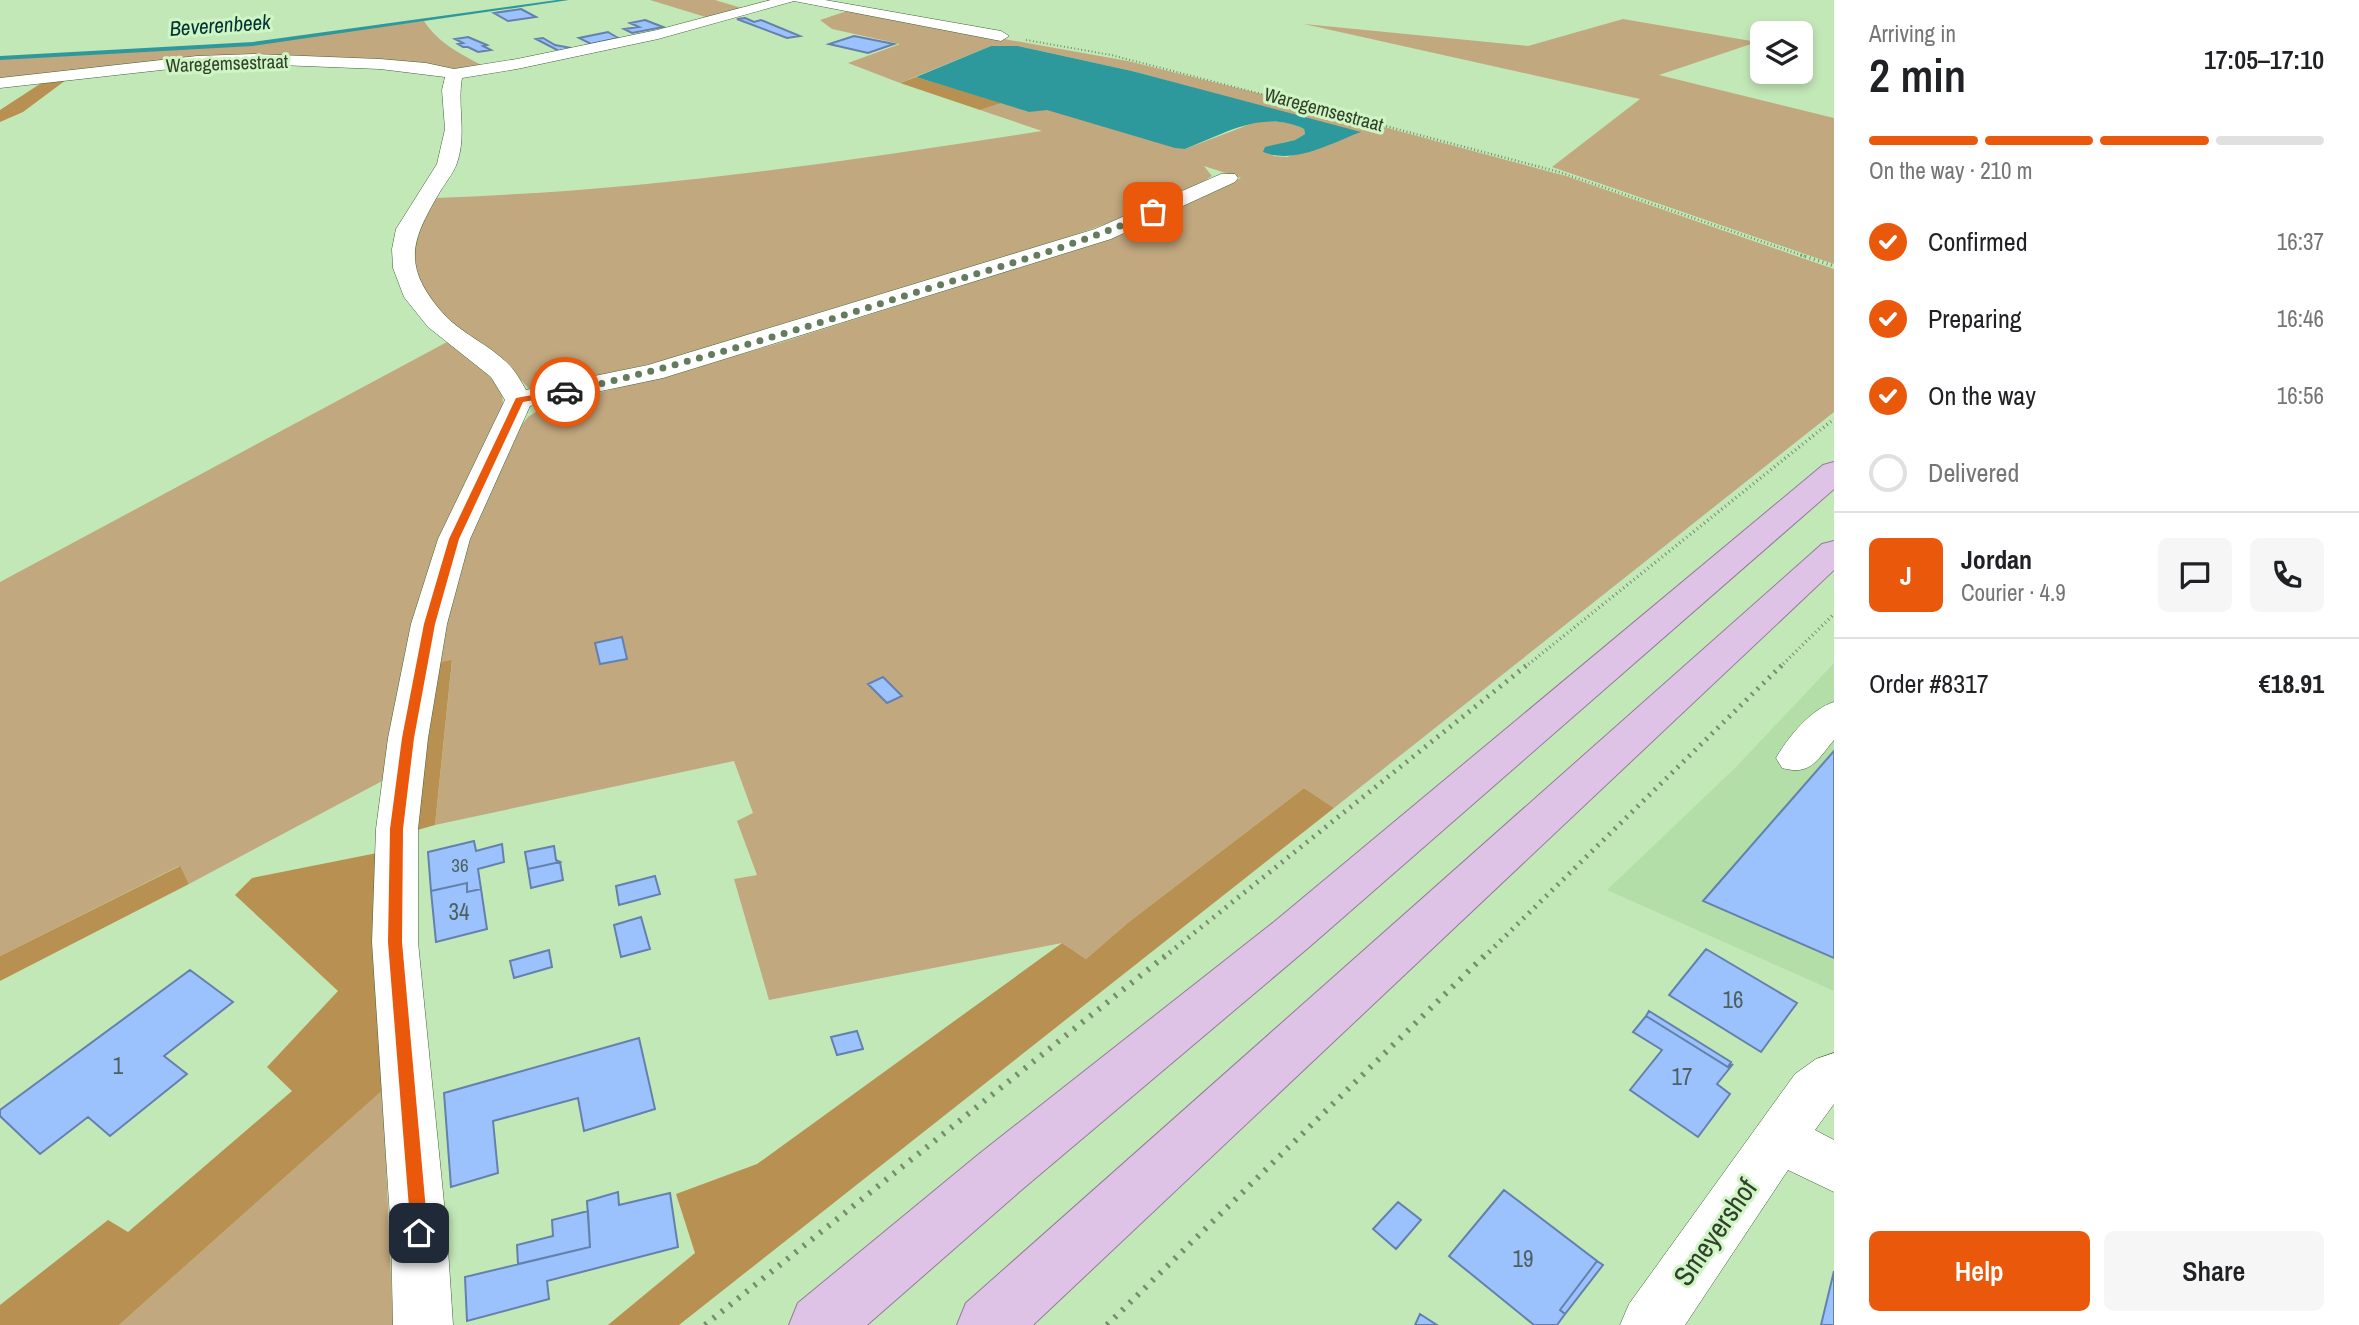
<!DOCTYPE html>
<meta charset="utf-8">
<style>
:root{--surface:#fff;--page:#f6f6f6;--text:#202124;--muted:#757577;--line:#e0e0e0;--accent:#ea580c}
body{margin:0;font-family:"Archivo Narrow",sans-serif;background:var(--page);color:var(--text);height:100vh;display:flex;flex-direction:column;font-size:26px;white-space:nowrap}
*{box-sizing:border-box;margin:0}
p{font-size:23px;color:var(--muted)}
.icon{flex:none;width:38px;height:38px;fill:none;stroke:currentColor;stroke-width:2;stroke-linecap:round;stroke-linejoin:round}
.map{position:relative;flex:1;overflow:hidden}
.details{display:flex;flex-direction:column;background:var(--surface);width:525px}
.details>*{flex:none}
.tools{position:absolute;left:1750px;top:21px;display:grid;gap:14px}
.tools a{display:grid;place-items:center;width:63px;height:63px;border-radius:10px;background:var(--surface);box-shadow:0 4px 10px #0003;font-size:35px}
.pin{position:absolute;display:grid;place-items:center;width:60px;height:60px;color:#fff;margin:-30px;border-radius:14px;box-shadow:0 4px 10px #0006}
.courier{position:absolute;display:grid;place-items:center;width:70px;height:70px;margin:-35px;border:5px solid #ea580c;border-radius:50%;background:#fff;color:#222;box-shadow:0 2px 9px #0007}
.head em{font-style:normal;font-weight:600}
.head div{display:flex;flex-direction:column-reverse}
.head{display:flex;align-items:center;justify-content:space-between;height:119px;padding:0 35px}
h1{font-size:46px;font-weight:600;line-height:52px}
.bar{display:grid;grid-template-columns:repeat(4,1fr);gap:10px 7px;align-content:center;height:84px;padding:0 35px}
.bar i{height:9px;border-radius:5px;background:var(--line)}
.bar .active{background:var(--accent)}
.bar p{grid-column:span 4}
.line{display:flex;align-items:center;gap:18px;padding:0 35px;border-top:2px solid var(--line)}
.line div{flex:1}
.round{display:grid;place-items:center;flex:none;width:74px;height:74px;border-radius:10px;background:var(--page)}
ol{padding:0 35px;list-style:none}
li{display:flex;align-items:center;gap:21px;height:77px}
li p{margin-inline-start:auto}
li .icon{padding:7px;border-radius:50%;background:var(--accent);color:#fff;stroke-width:4}
li:last-child{color:var(--muted)}
li i{width:38px;height:38px;border:4px solid var(--line);border-radius:50%}
.action{display:flex;gap:14px;margin-top:auto;padding:14px 35px}
.action a{flex:1;height:80px;border-radius:10px;background:var(--accent);color:#fff;font-size:28px;font-weight:600;line-height:80px;text-align:center}
.action a+a{background:var(--page);color:var(--text)}
main{display:flex;flex:1;min-height:0}
.map>svg:first-child{display:block}
.built{fill:#b4dea7}
.green{fill:#c2a87f}
.forest{fill:#b89152}
.water{fill:#2e999d}
.lines{fill:none;stroke-linecap:round;stroke-linejoin:round}
.stream{fill:#2e999d;fill-rule:evenodd}
.building{fill:#9bc2fd;stroke:#6481ae;stroke-width:2}
.minor-casing{stroke:#416237;stroke-width:1}
.major-casing{stroke:#947b9a;stroke-width:2}
.path-far4{stroke:#758e6c;stroke-width:2;stroke-dasharray:1 2.5;stroke-linecap:butt}
.path-far3{stroke:#758e6c;stroke-width:2.5;stroke-dasharray:1 2.5;stroke-linecap:butt}
.path-far2{stroke:#758e6c;stroke-width:3.5;stroke-dasharray:1 3.5;stroke-linecap:butt}
.path-far1{stroke:#758e6c;stroke-width:5;stroke-dasharray:2 6;stroke-linecap:butt}
.path{stroke:#758e6c;stroke-width:6;stroke-dasharray:2.5 8;stroke-linecap:butt}
.minor{fill:#fff;fill-rule:evenodd}
.major{fill:#dfc3e6;fill-rule:evenodd}
.route{fill:#ea580c}
.done{stroke:#647b5d;stroke-width:7;stroke-dasharray:0 12.6}
.labels{text-anchor:middle;dominant-baseline:central;stroke-width:6;stroke-linejoin:round;paint-order:stroke}
.far-street-label{font-size:19px;fill:#31402c;stroke:#d0f5c4}
.number-label{font-size:19px;fill:#4c6060}
.far-water-label{font-size:21px;font-style:italic;fill:#003234;stroke:#d0f5c4}
.near-number-label{font-size:23px;fill:#4c6060}
.near-street-label{font-size:28px;fill:#31402c;stroke:#d0f5c4}
</style>
<main>
<div class="map">
<svg width="1834" height="1325" viewBox="0 0 1834 1325">
<rect width="100%" height="100%" fill="#c3e8b7"/>
<path class="built" d="M1834,663V991L1607,890L1736,767Z"/>
<path class="green" d="M650,0H715L745,9L712,19Z
M847,11L1128,61L1261,94L1566,176L1834,269V412L1334,808L1304,788L1130,921L1086,959L1062,943L769,1000L734,879L757,875L737,821L753,813L734,761L435,825L452,661L430,664L454,557L509,440L528,417L540,409L773,345L1034,263L1115,235L1241,178L1204,166L1212,176L1201,183L1111,222L993,264L664,361L530,390L509,367L442,316L417,277L413,239L435,198C639,191 840,163 1042,131L980,110L1002,103L1029,112L1046,109L1185,149L1261,120L1291,123L1304,129L1305,134L1295,140L1281,143L1273,156L1287,157L1359,133L1132,71L1018,46H991L900,83L848,63L900,44L832,29L820,20Z
M1623,19L1757,42L1659,75L1834,118V264L1552,167L1640,99L1304,24L1528,46Z
M424,21C439,44 461,54 485,67L459,69L271,58L0,82V59L231,46Z
M447,342L472,358L502,390L503,406L489,440L454,506L420,594L386,779L189,884L179,866L0,956V582Z
M383,1090L393,1325H119Z"/>
<path class="forest" d="M70,77L23,112L0,122V110L46,80Z
M916,77L1002,103L980,110L900,83Z
M452,660L435,825L407,833L430,664Z
M1304,788L1334,808L679,1325H608L695,1253L676,1194L757,1164L1062,943L1086,959L1130,921Z
M377,853L383,1090L119,1325H0V1305L108,1220L128,1232L292,1091L267,1067L338,991L235,895L252,878Z
M180,866L189,884L0,981V956Z"/>
<path class="water" d="M991,46H1018L1132,71L1361,132C1331,143 1294,165 1263,152L1265,147L1295,140L1305,134L1304,129C1263,109 1224,134 1185,149L1175,148L1047,110L1029,112L916,77Z"/>
<g class="lines">
<path class="stream" d="M557,0H569L253,46L0,60V56L253,42Z"/>
</g>
<path class="building" d="M521,9L536,17L508,21L494,13Z
M745,18L754,22L761,20L800,36L787,38L737,19Z
M645,20L663,27L632,33L624,29L639,27L630,23Z
M608,32L618,38L591,44L579,38Z
M854,36L894,44L868,53L829,44Z
M468,37L487,45L483,46L491,50L478,52L468,47H463L458,44L463,43L455,39Z
M543,38L555,45L571,48L559,51L536,39Z
M622,637L627,659L600,664L595,643Z
M883,677L902,696L887,703L868,684Z
M1834,751V958L1703,901Z
M474,841L476,851L502,844L504,862L478,869L481,889L467,892V883L431,891L428,852Z
M554,846L556,860L560,862L528,869L525,852Z
M560,862L563,880L531,888L528,869Z
M655,876L660,894L619,905L616,886Z
M467,883V892L481,889L487,929L436,942L431,891Z
M641,917L650,949L621,957L614,925Z
M1706,949L1797,1003L1761,1052L1669,995Z
M549,950L552,967L514,978L510,961Z
M190,970L233,1002L164,1056L187,1074L110,1136L88,1117L40,1154L0,1116V1110Z
M1649,1011L1731,1062L1728,1067L1646,1016Z
M1646,1016L1728,1067L1733,1064L1717,1084L1730,1094L1698,1137L1630,1090L1662,1050L1633,1032Z
M857,1031L863,1049L837,1055L831,1037Z
M639,1038L655,1109L584,1131L578,1098L493,1121L498,1173L451,1187L444,1093Z
M1504,1190L1597,1261L1560,1310L1565,1314L1557,1325H1534L1449,1256Z
M618,1192L619,1205L670,1193L678,1247L547,1281L549,1299L467,1321L465,1277L590,1247L587,1201Z
M1398,1202L1421,1220L1396,1249L1373,1229Z
M588,1211L590,1247L518,1264L517,1245L553,1236L552,1220Z
M1597,1261L1603,1265L1565,1314L1560,1310Z
M1834,1271V1325H1821Z
M1420,1314L1437,1325H1415Z"/>
<g class="lines">
<defs>
<path id="minor" d="M771,0H825L1001,31L1009,36L1001,41L794,1L658,39L517,69L462,78C457,106 467,134 457,163C454,172 446,182 441,190C413,238 400,263 441,311C460,334 492,345 512,368C517,374 522,383 526,390L648,365L1095,229L1221,174H1235L1238,178L1235,182L1111,239L663,378L530,406L470,539L447,624L428,738L418,829V942L447,1233L453,1325H393L391,1233L372,942L376,829L388,738L411,624L438,539L505,400L491,377L428,327L404,297L393,268L392,249L396,229L437,164L445,129L442,90L445,77L380,69L254,64L197,66L0,88V78L197,56L254,54L380,59L426,63L454,69L517,59L657,30Z
M1834,702V740C1817,760 1811,776 1782,768L1776,758C1788,737 1811,709 1834,702Z
M1834,1053V1104L1815,1130L1834,1140V1192L1788,1170L1685,1325H1620L1629,1304L1795,1074L1816,1059Z"/>
<path id="major" d="M1834,462V489L1308,948L1019,1192L867,1325H789L798,1303L979,1154L1274,922L1823,465Z
M1834,541V570L1033,1325H957L966,1303L1822,544Z"/>
</defs>
<use href="#minor" class="minor-casing"/>
<use href="#major" class="major-casing"/>
<path class="path-far4" d="M1026,40L1111,55L1339,114"/>
<path class="path-far3" d="M1332,112L1559,172L1807,257"/>
<path class="path-far2" d="M1801,255L1834,266
M1525,667L1834,419
M1780,667L1834,614"/>
<path class="path-far1" d="M1163,958L1527,665
M1483,958L1782,665"/>
<path class="path" d="M705,1325L1165,956
M1107,1325L1484,956"/>
<use href="#minor" class="minor"/>
<use href="#major" class="major"/>
</g>
<path class="route" d="M565,389L568,394L523,402L459,539L435,624L414,738L403,829L402,942L428,1233L426,1239L419,1241L413,1239L411,1233L388,942L390,829L402,738L424,624L449,539L516,398Z"/>
<g class="lines">
<path class="done" d="M565,392C685,365 801,329 917,292C997,267 1077,246 1153,212"/>
</g>
<g class="labels">
<g class="far-street-label">
<text transform="translate(227 63) rotate(-2)">Waregemsestraat</text>
<text transform="translate(1324 109) rotate(15)">Waregemsestraat</text>
</g>
<g class="number-label">
<text x="460" y="865">36</text>
</g>
<g class="far-water-label">
<text transform="translate(220 25) rotate(-4)">Beverenbeek</text>
</g>
<g class="near-number-label">
<text x="459" y="911">34</text>
<text x="1733" y="999">16</text>
<text x="118" y="1065">1</text>
<text x="1682" y="1076">17</text>
<text x="1523" y="1258">19</text>
</g>
<g class="near-street-label">
<text transform="translate(1715 1232) rotate(-55)">Smeyershof</text>
</g>
</g>
</svg>
<div class="tools">
<a><svg class="icon" aria-label="layers" viewBox="0 0 24 24"><path d="M12 4l9 5-9 5-9-5zM3 14l9 5 9-5"/></svg></a>
</div>
<div class="pin" style="left:1153px;top:212px;background:#ea580c"><svg class="icon" aria-label="bag" viewBox="0 0 24 24"><path d="M5 8h14l-1 12H6zM9 8a3 3 0 0 1 6 0"/></svg></div>
<div class="pin" style="left:419px;top:1233px;background:#1f2937"><svg class="icon" aria-label="home" viewBox="0 0 24 24"><path d="M3 11l9-7 9 7M6 9v11h12V9"/></svg></div>
<div class="courier" style="left:565px;top:392px"><svg class="icon" aria-label="car" viewBox="0 0 24 24"><path d="M5 17H2v-5l4-1 3-4h7l3 4 3 1v5h-3M9 17h6M6 11h13"/><circle cx="7" cy="17" r="2"/><circle cx="17" cy="17" r="2"/></svg></div>
</div>
<section class="details">
<div class="head"><div><h1>2 min</h1><p>Arriving in</p></div><em>17:05–17:10</em></div>
<div class="bar"><i class="active"></i><i class="active"></i><i class="active"></i><i></i><p>On the way · 210 m</p></div>
<ol>
<li><svg class="icon" aria-label="check" viewBox="0 0 24 24"><path d="M5 12l5 5 9-10"/></svg>Confirmed<p>16:37</p></li>
<li><svg class="icon" aria-label="check" viewBox="0 0 24 24"><path d="M5 12l5 5 9-10"/></svg>Preparing<p>16:46</p></li>
<li><svg class="icon" aria-label="check" viewBox="0 0 24 24"><path d="M5 12l5 5 9-10"/></svg>On the way<p>16:56</p></li>
<li><i></i>Delivered</li>
</ol>
<div class="line" style="height:126px"><b class="round" style="background:var(--accent);color:#fff">J</b><div><b>Jordan</b><p>Courier · 4.9</p></div><a class="round"><svg class="icon" aria-label="chat" viewBox="0 0 24 24"><path d="M4 5h16v11H9l-5 4z"/></svg></a><a class="round"><svg class="icon" aria-label="phone" viewBox="0 0 24 24"><path d="M5 4h4l2 5-3 2q2 4 5 5l2-3 5 2v4C11 20 4 13 5 4z"/></svg></a></div>
<div class="line" style="height:91px"><div>Order #8317</div><b>€18.91</b></div>
<div class="action"><a>Help</a><a>Share</a></div>
</section>
</main>
